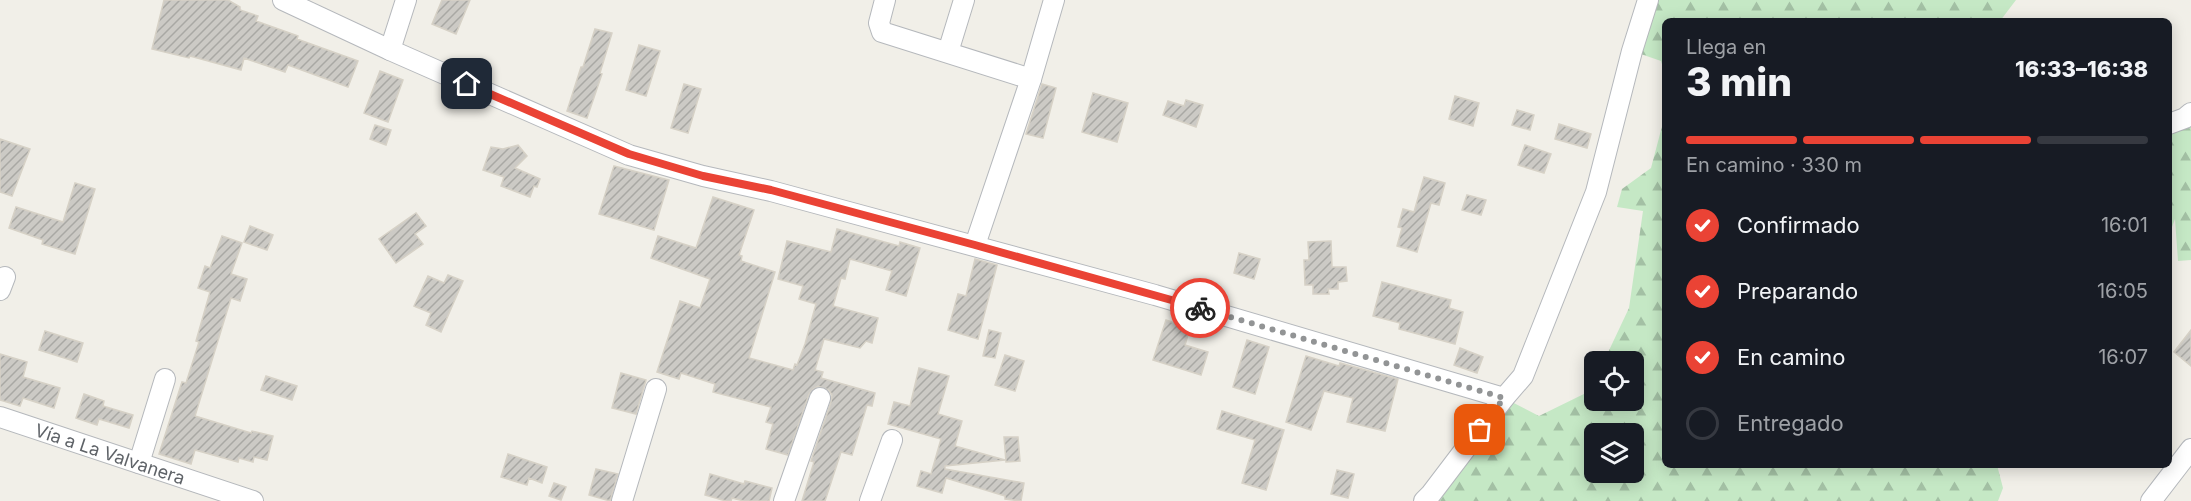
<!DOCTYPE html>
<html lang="es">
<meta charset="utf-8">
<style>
:root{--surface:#171b24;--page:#20242c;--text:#f1f3f6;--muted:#9ea1a6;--line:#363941;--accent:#ea4335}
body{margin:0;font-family:Inter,sans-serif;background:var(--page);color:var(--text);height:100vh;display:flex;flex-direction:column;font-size:22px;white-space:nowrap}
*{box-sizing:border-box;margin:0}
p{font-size:20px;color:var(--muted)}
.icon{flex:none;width:33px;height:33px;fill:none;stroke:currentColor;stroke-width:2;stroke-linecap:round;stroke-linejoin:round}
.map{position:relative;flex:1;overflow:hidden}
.side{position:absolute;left:1662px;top:18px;width:510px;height:450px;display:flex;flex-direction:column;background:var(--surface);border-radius:9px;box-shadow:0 3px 15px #0003}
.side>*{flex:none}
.tools{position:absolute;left:1584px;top:351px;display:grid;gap:12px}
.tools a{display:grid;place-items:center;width:60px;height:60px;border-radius:9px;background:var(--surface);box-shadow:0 3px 15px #0003;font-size:30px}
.pin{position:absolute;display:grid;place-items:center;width:51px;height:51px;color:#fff;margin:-26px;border-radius:12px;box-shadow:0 3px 9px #0006}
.courier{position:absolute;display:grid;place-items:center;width:60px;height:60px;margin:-30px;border:4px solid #ea4335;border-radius:50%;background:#fff;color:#222;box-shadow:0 2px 8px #0007}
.overview em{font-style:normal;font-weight:800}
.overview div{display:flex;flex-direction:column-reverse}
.overview{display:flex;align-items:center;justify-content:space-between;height:102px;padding:0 24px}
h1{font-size:39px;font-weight:800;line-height:45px}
.bar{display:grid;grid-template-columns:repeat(4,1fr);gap:9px 6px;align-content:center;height:72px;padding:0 24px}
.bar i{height:8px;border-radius:4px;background:var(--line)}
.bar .active{background:var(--accent)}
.bar p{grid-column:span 4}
ol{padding:0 24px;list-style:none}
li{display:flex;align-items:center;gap:18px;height:66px}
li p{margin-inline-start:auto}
li .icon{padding:6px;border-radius:50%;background:var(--accent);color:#fff;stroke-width:4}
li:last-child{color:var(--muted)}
li i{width:33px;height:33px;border:3px solid var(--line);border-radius:50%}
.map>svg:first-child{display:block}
.forest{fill:url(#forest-firs);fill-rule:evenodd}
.building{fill:url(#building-hatch);stroke:#d6d1c6;stroke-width:1.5}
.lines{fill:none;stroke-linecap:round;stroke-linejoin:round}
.minor-casing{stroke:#b5b8bc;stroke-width:22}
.minor{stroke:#fff;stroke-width:20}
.done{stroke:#929495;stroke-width:6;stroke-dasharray:0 10.8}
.route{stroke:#ea4335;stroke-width:8}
.labels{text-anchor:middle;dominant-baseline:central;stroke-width:6;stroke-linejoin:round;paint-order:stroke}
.street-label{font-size:18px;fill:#5f6368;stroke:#fff}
</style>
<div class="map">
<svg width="2191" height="501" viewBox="0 0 2191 501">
<defs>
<pattern id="forest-firs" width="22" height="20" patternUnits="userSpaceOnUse" patternTransform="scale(1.5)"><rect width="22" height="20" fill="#c5e8c5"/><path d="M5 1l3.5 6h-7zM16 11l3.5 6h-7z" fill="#a3c0a4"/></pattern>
<pattern id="building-hatch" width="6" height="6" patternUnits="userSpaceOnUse" patternTransform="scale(1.5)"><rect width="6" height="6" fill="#cccac5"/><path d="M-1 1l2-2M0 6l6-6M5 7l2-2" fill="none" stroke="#a9a8a4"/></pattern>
</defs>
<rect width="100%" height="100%" fill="#f1efe8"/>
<path class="forest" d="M1648,0H2016L2000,21H1665V74L1661,61L1632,51Z
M2191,113V260L2178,261L2175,219L2169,235V124Z
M1665,115V465H1997L2003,488L1998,501H1424L1504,398L1539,416L1590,391L1594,382V400H1634V362L1604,361L1629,308L1643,211L1617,207L1622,189L1651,168ZM1594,434H1634V472H1594Z"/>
<path class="building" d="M164,0H228L240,7V10L258,16L256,21L298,36L297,39L358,61L348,87L288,65L285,72L244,58L241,70L190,56L189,58L152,49Z
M442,0H470L456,34L432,24Z
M595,29L612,33L600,73L602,74L587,118L567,111L581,67H583Z
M639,45L660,51L646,96L626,90Z
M380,71L403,80L388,122L364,113Z
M684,84L701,89L688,133L671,128Z
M1042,84L1056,88L1043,138L1026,134Z
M1093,93L1128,103L1117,142L1082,132Z
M1455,96L1479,103L1473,126L1449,119Z
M1186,100L1203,105L1196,127L1163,115L1168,101L1184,106Z
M1517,110L1534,115L1530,130L1512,125Z
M1559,124L1591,134L1587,148L1555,139Z
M375,125L391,130L386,145L370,139Z
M0,139L30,149L12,196L0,192Z
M518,145L527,156L515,168L540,179L537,187L534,186L530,197L501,186L504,177L483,170L491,147L503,149Z
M1525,145L1551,154L1544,173L1518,165Z
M614,166L669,180L654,230L599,214Z
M1424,177L1445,183L1439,205L1431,203L1417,252L1397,246L1402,228L1398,227L1403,209L1414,212Z
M75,183L95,189L75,254L42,244L43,240L9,228L16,207L63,222Z
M1467,195L1486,200L1481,215L1462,210Z
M713,197L754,210L739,255L742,256L741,261L775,272L749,358L793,370L795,364L797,365L805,344L816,304L799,299L803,286L778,279L787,241L831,252L837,229L899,246L900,242L920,248L906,296L886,290L892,271L850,259L845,279L841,278L833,306L878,318L872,343L866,341L860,348L824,339L815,370L823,372L821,378L875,393L872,406L867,405L852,455L841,452L825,501H802L814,462L811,461L831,402L832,395L829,390L818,386L813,389L809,394L788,455L766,449L773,424L766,422L771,407L713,392L715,384L681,373L679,379L657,372L680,301L700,308L710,279L651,258L658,236L696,248Z
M416,213L426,226L415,234L423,244L396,263L379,239Z
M250,226L273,235L267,250L244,242Z
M222,236L242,243L231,274L247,279L240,301L231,298L195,416L251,433L252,431L273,436L267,460L254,457L253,462L239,458L238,462L195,450L191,464L159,454L182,382L186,383L199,342L196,341L210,292L198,288L205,266L210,268Z
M1331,241L1332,267H1346L1347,281L1338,282V289H1328L1329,294H1313V285H1305L1304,260H1309L1308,242Z
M1239,253L1260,259L1254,279L1234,273Z
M975,259L997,265L978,339L948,330L958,294L966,296Z
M448,275L463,281L441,332L426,325L431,313L414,306L428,276L444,283Z
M1382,282L1451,300L1449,308L1463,312L1455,344L1399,329L1400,323L1373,316Z
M1166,320L1190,328L1185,345L1208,352L1201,375L1153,360Z
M989,330L1001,333L995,358L983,356Z
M2191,330V366L2174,352Z
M45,331L83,343L77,362L39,350Z
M1247,340L1269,347L1255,394L1233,387Z
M1460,348L1483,357L1477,373L1454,365Z
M0,354L27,362L23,377L60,388L54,408L23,398L20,406L0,400Z
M1005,355L1024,361L1015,391L995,385Z
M1306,356L1339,366L1340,363L1398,379L1385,431L1347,422L1353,398L1324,391L1311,430L1286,422Z
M919,368L949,376L938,414L962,421L955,446L1005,460L945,466V469L1024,483L1021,501L1005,499V496L946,478L942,493L917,486L921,471L931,474L941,439L888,424L894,402L910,406Z
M621,373L646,380L636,414L612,408Z
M266,376L297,386L292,400L261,390Z
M84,394L104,401L103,406L133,415L129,428L99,419L97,425L76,418Z
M1222,411L1284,430L1266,490L1242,483L1255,440L1217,429Z
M1004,437H1018L1020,461L1006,462Z
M508,454L547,467L542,483L529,478L527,485L501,477Z
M596,469L618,474L610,501L589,495Z
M1337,470L1354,474L1348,498L1331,494Z
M710,474L744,484L745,481L772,488L769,501H744L732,498L731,501H726L705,495Z
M554,483L566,487L561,500L549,496Z"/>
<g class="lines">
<defs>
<g id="minor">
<path d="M283,0L390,50L629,155L703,176L771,191L1155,295L1504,398"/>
<path d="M885,0L879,23L882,32L1031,79"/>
<path d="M390,50L406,0"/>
<path d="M948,52L964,0"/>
<path d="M2169,124L2185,118L2191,113"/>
<path d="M975,245L1031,79L1054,0"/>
<path d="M0,290L5,277"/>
<path id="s1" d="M0,417L253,501"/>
<path d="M139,463L165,379"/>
<path d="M622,501L656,389"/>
<path d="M784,501L820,398"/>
<path d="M870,501L892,440"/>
<path d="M1424,501L1431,494L1504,398L1523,376L1596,192L1632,51L1648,0"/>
<path d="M2151,501L2191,449"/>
</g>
</defs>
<use href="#minor" class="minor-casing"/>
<use href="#minor" class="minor"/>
</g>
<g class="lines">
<path class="done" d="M1200,308L1504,398L1480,430"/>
<path class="route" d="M467,84L629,154L703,176L771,190L975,245L1200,308"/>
</g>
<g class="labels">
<g class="street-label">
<text stroke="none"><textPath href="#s1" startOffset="116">Vía a La Valvanera</textPath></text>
</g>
</g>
</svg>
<div class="tools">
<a><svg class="icon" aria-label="locate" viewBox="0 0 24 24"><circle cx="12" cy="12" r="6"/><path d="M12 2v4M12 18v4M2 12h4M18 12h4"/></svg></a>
<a><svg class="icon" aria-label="layers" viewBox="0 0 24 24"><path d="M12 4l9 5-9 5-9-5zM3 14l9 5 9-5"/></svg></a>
</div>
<div class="pin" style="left:1480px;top:430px;background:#ea580c"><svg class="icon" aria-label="bag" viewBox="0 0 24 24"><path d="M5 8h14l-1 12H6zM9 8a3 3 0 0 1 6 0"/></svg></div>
<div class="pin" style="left:467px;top:84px;background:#1f2937"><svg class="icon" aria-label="home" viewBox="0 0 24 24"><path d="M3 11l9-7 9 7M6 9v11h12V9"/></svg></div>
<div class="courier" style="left:1200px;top:308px"><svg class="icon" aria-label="bike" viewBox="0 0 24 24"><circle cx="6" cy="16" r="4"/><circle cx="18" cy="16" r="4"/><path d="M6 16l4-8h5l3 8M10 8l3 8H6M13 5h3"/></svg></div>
<section class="side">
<div class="overview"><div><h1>3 min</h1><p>Llega en</p></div><em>16:33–16:38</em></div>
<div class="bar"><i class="active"></i><i class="active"></i><i class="active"></i><i></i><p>En camino · 330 m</p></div>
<ol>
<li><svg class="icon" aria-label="check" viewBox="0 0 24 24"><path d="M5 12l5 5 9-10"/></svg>Confirmado<p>16:01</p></li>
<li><svg class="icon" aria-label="check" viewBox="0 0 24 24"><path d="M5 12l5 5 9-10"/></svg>Preparando<p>16:05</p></li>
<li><svg class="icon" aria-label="check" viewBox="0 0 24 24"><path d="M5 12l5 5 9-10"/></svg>En camino<p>16:07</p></li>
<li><i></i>Entregado</li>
</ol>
</section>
</div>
